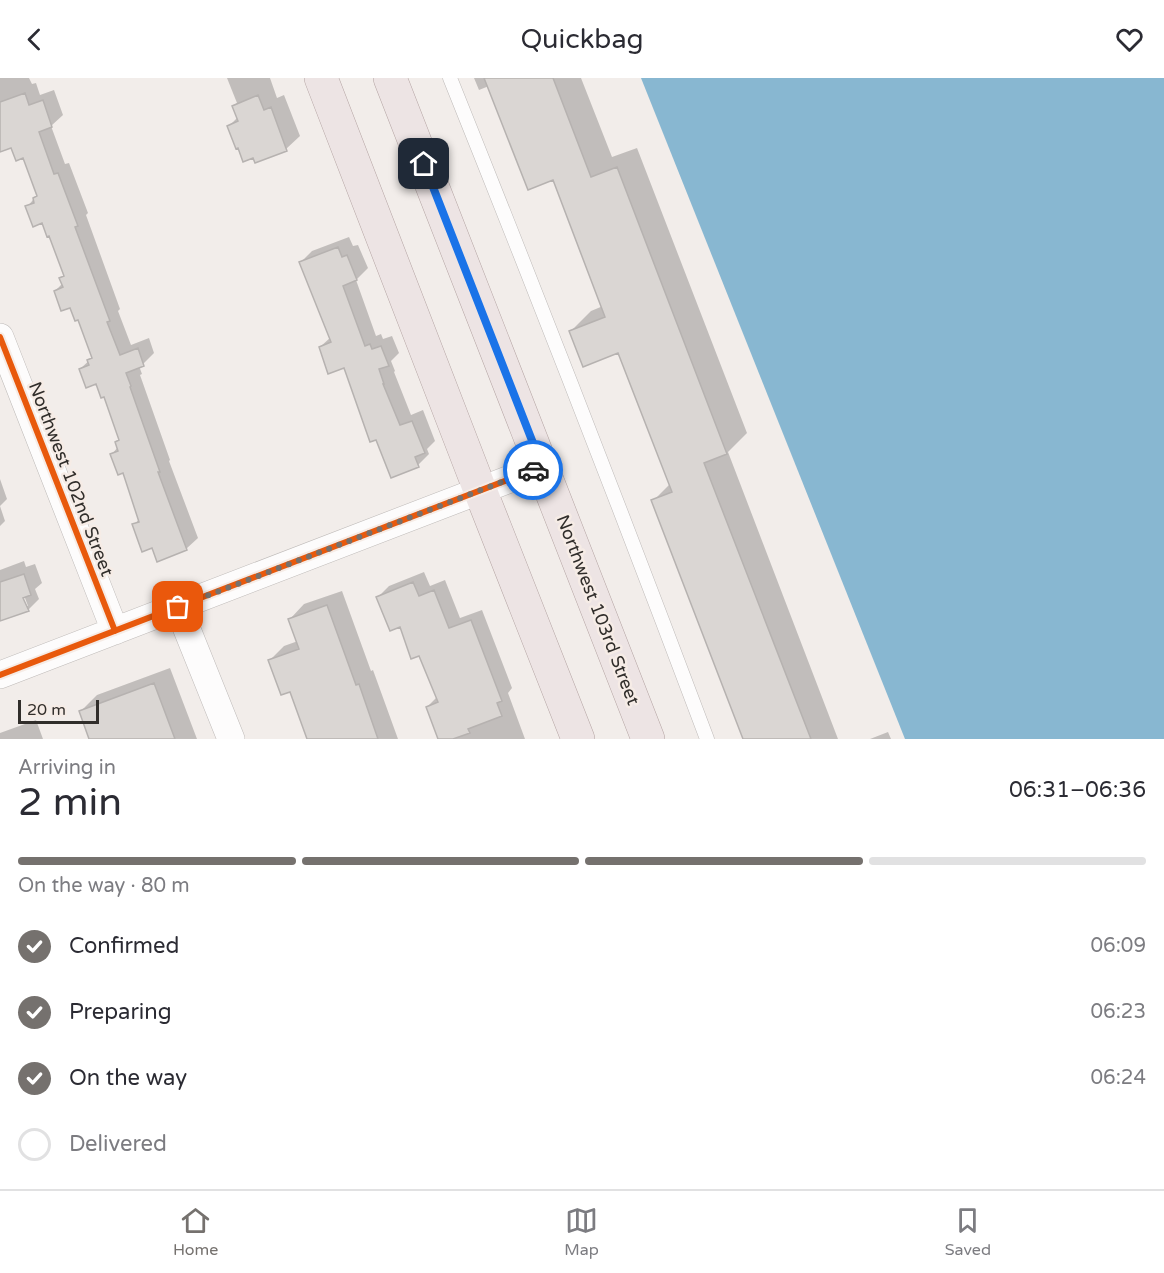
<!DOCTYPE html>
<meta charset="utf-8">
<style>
:root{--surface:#fff;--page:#f2f2f3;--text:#2b2b33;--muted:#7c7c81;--line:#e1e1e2;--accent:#75716e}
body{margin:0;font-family:"Varela Round",sans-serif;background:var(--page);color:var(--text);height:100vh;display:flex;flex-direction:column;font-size:22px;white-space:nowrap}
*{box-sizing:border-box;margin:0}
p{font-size:20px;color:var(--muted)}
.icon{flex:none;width:33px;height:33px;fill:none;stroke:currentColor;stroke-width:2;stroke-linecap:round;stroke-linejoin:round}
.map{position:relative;height:661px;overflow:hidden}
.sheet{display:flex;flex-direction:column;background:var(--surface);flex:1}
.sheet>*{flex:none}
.scale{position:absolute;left:18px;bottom:15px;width:81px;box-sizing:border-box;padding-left:6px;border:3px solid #312e2b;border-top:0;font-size:16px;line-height:21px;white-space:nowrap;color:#312e2b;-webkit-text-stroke:4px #f6ece6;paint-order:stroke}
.pin{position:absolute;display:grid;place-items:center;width:51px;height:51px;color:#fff;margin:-26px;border-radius:12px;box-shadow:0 3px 9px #0006}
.courier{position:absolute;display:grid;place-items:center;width:60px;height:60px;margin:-30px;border:4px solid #1a73e8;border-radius:50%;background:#fff;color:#222;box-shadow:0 2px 8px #0007}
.overview em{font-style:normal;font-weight:600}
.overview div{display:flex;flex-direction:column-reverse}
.overview{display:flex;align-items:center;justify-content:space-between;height:102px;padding:0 18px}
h1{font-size:39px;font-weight:600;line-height:45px}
.bar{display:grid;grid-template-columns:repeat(4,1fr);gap:9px 6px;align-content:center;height:72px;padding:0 18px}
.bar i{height:8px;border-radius:4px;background:var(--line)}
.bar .on{background:var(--accent)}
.bar p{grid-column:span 4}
ol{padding:0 18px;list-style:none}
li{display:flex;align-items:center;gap:18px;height:66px}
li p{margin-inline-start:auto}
li .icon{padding:6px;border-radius:50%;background:var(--accent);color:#fff;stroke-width:4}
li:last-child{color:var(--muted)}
li i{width:33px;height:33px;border:3px solid var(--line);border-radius:50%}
header{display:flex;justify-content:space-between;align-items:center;height:78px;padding:0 18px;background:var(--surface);font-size:27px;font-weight:600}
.tab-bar{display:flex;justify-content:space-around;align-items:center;height:84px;border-top:2px solid var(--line);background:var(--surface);font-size:16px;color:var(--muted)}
.tab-bar a{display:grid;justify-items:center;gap:3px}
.tab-bar .on{color:var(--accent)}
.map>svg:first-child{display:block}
.water{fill:#88b7d1}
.shadow{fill:#0003;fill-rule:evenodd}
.building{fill:#dad6d3;stroke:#b6b2b0;stroke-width:1.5}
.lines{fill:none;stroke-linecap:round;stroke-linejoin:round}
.lane-casing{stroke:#bebab8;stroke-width:15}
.street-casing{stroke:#bebab8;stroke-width:28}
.primary-casing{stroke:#b4a4a3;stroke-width:34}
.lane{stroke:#fdfcfc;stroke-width:14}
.street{stroke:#fdfcfc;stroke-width:27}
.primary{stroke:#ede4e4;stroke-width:33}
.cycleway-casing{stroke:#f6ece6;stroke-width:10}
.cycleway{stroke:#e8590c;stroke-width:6}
.done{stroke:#75716e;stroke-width:6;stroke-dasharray:0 10.8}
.route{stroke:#1a73e8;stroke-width:8}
.labels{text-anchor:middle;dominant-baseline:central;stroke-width:5;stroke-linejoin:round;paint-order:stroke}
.street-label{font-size:18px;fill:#312e2b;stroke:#f6ece6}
</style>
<header><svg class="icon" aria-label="back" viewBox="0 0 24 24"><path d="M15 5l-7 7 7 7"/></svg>Quickbag<svg class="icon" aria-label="heart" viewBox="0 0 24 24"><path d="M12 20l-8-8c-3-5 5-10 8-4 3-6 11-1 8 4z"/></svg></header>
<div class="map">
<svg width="1164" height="661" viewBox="0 0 1164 661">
<rect width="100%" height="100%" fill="#f2edea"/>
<path class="water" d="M641,0H1164V661H905Z"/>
<path class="shadow" d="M0,0H29L32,6L36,5L40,17L54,12L63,37L51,48L65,86L69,85L88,135L86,137L120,231L118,233L131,267L149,260L154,275L143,286L139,288L142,296L140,297L170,382L169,383L198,460L186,471L153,468L134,447L140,440L123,393L112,376L118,369L116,364L120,361L105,317L97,304L80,291L93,279L79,240L71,228L55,213L63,205L61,200L65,196L43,143L27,129L38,116L24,78L12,68L0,66Z
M227,0H270L277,20L284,17L300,58L286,71L256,83L229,48L238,39L234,28L237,25Z
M474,0H581L612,79L637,70L747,355L728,374L838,661H745L653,423L670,406L619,273L571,253L591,233L603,228L553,100L489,8L479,12Z
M349,159L353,168L358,167L368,190L356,202L376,258L381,256L383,261L392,258L399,275L391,283L395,293L394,294L411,337L423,332L435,363L427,371L429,376L418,387L376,360L345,288L320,269L331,259L301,184L312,173Z
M0,401L7,421L0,428L5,443L0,448Z
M24,483L26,489L35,486L42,505L35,511L39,521L28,532L0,542V492ZM22,512L28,528H25L19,513Z
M424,494L430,508L445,502L460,540L482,532L512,610L508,615L525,661H440L427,629L437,619L420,576L400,547L378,519L389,508Z
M342,513L371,593L373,592L398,661H309L291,612L270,582L284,568L298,563L290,541L304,526Z
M170,590L197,661H91L81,633L97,617Z
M36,642L43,661H0V655Z
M888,654L891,661H870Z"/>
<path class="building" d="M484,0H553L591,99L617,89L727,376L704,385L811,661H743L651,422L672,414L618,275L583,289L569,253L605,239L553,102L528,112Z
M25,15L29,27L43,22L52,49L39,54L54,96L58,95L78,148L75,149L110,243L107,244L120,277L138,270L144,288L126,295L131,308L130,309L160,394H158L187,472L157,484L152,470L142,474L132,446L139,444L123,395L118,397L110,376L118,373L115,364L119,362L104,319L101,320L96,306L86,310L79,291L89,287L87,282L92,280L78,242L75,243L70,230L61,233L54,213L63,209L59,200L64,198L49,158L47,159L42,145L33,149L25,128L34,125L33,120L37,118L23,80L16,83L11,70L0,74V24Z
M258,17L264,32L271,29L287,73L255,85L253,80L243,84L238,70L236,71L227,48L238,43L232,28Z
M338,169L342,179L347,177L357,202L343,208L365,268L370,266L372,271L381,268L389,288L379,291L384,306H383L400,347L412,343L425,375L415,379L419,389L391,400L376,362L370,364L344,290L328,296L319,269L331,264L299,184Z
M24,496L31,517L23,520L29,533L0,543V504Z
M413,504L419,518L434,512L449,550L471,542L502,623L497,625L502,638L468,651L470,655L453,661H438L426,629L438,624L419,578L411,581L400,549L390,553L376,519Z
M327,527L356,607L359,606L378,661H307L290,614L281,617L268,582L299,571L288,541Z
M154,605L175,661H89L79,633Z"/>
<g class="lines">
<defs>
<path id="lane" d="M450,0C538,219 624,440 707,661"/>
<path id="street" d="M0,259L115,553
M178,529L231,661
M0,597L541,389"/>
<path id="primary" d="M321,0L480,412L578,661
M390,0L648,661"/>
</defs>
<use href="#lane" class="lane-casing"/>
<use href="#street" class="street-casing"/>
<use href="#primary" class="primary-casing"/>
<use href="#lane" class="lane"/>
<use href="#street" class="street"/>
<use href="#primary" class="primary"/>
<defs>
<path id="cycleway" d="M0,259L115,553
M0,597L541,389"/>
</defs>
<use href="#cycleway" class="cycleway-casing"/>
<use href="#cycleway" class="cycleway"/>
</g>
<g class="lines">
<path class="done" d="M178,529L533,392"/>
<path class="route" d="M424,86L542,388L533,392"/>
</g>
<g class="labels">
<g class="street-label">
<text transform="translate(71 401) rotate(69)">Northwest 102nd Street</text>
<text transform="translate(598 532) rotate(69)">Northwest 103rd Street</text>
</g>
</g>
</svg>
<div class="scale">20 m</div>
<div class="pin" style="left:178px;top:529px;background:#ea580c"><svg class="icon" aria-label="bag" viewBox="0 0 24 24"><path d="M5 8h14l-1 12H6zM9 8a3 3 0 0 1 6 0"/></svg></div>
<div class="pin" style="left:424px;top:86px;background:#1f2937"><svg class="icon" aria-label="home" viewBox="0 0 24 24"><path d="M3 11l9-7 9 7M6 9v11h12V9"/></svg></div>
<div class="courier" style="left:533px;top:392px"><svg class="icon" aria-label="car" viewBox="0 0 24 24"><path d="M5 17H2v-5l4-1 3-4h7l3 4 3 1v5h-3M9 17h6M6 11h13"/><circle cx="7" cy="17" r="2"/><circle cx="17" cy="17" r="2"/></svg></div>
</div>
<section class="sheet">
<div class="overview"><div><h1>2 min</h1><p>Arriving in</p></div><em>06:31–06:36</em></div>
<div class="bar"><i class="on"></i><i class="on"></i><i class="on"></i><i></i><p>On the way · 80 m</p></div>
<ol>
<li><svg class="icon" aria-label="check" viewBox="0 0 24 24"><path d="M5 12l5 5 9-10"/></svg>Confirmed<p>06:09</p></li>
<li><svg class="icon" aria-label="check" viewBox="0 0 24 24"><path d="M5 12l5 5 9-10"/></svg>Preparing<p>06:23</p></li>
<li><svg class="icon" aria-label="check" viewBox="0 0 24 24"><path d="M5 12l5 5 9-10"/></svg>On the way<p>06:24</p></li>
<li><i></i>Delivered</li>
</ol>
</section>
<nav class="tab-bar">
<a class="on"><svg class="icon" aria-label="home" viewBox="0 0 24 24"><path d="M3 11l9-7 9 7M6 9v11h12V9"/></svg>Home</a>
<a><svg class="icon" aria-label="map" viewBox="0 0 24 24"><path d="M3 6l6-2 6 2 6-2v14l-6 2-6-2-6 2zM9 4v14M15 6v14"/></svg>Map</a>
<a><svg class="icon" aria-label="saved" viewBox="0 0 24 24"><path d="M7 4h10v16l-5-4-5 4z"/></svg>Saved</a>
</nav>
